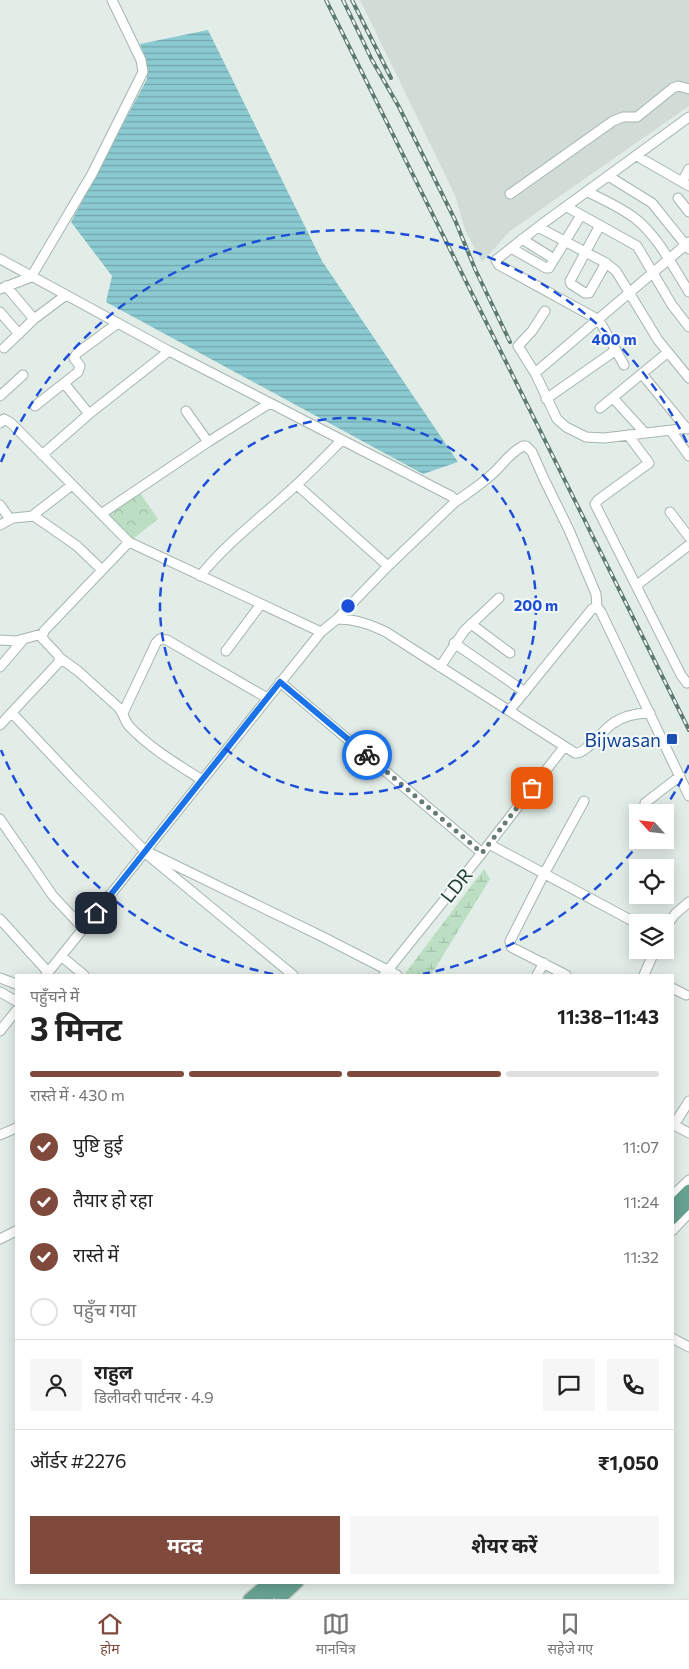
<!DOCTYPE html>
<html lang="hi">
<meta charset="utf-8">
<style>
:root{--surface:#fff;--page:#f6f6f6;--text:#222;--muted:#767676;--line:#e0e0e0;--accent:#7f493c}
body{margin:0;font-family:Commissioner,"Noto Sans Devanagari",sans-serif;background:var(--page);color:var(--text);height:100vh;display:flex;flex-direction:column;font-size:19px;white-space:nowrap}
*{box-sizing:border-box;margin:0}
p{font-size:16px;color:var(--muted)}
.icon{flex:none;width:28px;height:28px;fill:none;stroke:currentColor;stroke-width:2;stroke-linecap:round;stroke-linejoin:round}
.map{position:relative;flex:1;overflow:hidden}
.details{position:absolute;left:15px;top:974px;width:659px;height:610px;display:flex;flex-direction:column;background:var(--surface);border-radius:0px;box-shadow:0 2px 12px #0003}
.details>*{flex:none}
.needle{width:32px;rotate:297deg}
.fabs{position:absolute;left:629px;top:804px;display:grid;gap:10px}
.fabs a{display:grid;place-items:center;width:45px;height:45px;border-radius:0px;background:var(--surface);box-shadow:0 2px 12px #0003;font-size:25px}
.pin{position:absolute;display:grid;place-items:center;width:42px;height:42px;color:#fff;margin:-21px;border-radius:10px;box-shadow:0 2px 8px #0006}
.courier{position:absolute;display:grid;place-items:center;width:50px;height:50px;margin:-25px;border:4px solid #1a73e8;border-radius:50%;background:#fff;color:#222;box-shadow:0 1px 6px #0007}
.head em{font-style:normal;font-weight:700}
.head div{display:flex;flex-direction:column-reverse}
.head{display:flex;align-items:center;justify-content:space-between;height:85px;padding:0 15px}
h1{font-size:32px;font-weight:700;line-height:38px}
.bar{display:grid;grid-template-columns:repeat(4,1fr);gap:8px 5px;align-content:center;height:60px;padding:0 15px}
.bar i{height:6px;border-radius:4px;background:var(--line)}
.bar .active{background:var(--accent)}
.bar p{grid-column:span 4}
.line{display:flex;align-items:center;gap:12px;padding:0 15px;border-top:1px solid var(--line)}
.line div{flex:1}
.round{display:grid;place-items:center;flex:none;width:52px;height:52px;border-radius:0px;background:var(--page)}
ol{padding:0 15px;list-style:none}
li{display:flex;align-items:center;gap:15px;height:55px}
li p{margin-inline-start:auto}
li .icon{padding:5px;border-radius:50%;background:var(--accent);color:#fff;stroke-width:4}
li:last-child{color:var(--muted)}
li i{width:28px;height:28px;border:2px solid var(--line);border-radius:50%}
.button{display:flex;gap:10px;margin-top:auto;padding:10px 15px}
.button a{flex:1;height:58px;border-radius:0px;background:var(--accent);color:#fff;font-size:20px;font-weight:700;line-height:58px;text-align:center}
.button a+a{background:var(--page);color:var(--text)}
.tab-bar{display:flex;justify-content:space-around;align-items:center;height:70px;border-top:1px solid var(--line);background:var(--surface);font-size:14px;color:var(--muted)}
.tab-bar a{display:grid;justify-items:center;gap:2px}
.tab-bar .active{color:var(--accent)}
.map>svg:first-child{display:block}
.built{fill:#d1dcd6}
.wetland{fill:url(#wetland-marsh)}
.park{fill:url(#park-crowns)}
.water{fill:url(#water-rules)}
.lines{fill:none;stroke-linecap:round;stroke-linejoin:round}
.minor-casing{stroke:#a5b5af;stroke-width:11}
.major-casing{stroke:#c1c9c6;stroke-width:14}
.minor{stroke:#fff;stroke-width:9}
.major{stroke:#67a290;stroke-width:11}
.rail-casing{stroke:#5d7970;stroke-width:4}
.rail{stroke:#f3f9f6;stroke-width:2;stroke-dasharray:5.5;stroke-linecap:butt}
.done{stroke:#667b74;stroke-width:5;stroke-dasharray:0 9}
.route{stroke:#1a73e8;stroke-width:6}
.ring{fill:none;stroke:#1d4ed8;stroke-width:2.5;stroke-dasharray:9 6}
.transit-dot{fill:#1a4fb4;stroke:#f3f9f6;stroke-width:2}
.labels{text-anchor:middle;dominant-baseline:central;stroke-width:4;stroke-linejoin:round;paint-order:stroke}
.transit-label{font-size:19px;fill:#164399;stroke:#f3f9f6;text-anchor:end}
.street-label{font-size:19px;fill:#223e35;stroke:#f3f9f6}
.centre{fill:#1d4ed8;stroke:#f3f9f6;stroke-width:2.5}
.ring-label{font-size:15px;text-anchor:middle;font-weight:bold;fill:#1d4ed8;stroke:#f3f9f6;stroke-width:4;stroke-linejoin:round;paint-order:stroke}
</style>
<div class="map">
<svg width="689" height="1599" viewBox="0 0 689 1599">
<defs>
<pattern id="wetland-marsh" width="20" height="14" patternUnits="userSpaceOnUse" patternTransform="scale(1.25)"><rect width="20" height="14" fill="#bcdec3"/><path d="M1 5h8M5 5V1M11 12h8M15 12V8" fill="none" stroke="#a1c0a8"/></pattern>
<pattern id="park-crowns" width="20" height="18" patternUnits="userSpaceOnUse" patternTransform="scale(1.25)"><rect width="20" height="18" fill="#bcdec3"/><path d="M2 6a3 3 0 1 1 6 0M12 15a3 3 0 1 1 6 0" fill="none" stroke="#a1c0a8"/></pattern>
<pattern id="water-rules" width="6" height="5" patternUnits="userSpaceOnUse" patternTransform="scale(1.25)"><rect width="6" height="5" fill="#8bcad1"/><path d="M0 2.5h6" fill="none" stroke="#71a5aa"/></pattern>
</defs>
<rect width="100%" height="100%" fill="#e3ede8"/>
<path class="built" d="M360,0H689V106L510,231L482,262L465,230L455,195Z"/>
<path class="wetland" d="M484,869L490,879L431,975H404Z"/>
<path class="park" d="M138,490L158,519L129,542L101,514Z"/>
<path class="water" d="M208,30L322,261L458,462L423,474L106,302L112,276L71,222L147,79V64L140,44Z"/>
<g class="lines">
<defs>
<path id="minor" d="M637,156L689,186
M610,177L652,203L689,249
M682,182L689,169
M588,192C604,200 622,208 636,219C659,238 673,267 689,292
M510,194L613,121L623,117H637L673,88L678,86L689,89
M678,198L689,212
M567,207L637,246L672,305L689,327
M600,225L570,281L571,284L585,293H589L606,263
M538,227L606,263L616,271L658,340L689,378
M522,239L554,259
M689,242L535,373L557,419L566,427L586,437L604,438L689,428
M511,248L546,268H549L581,215
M0,259L169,351L451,496L455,500L454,503L388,566L337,619L321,632L46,975
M6,286L34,319
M0,289L31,277L92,174L143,72L141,60L112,0
M0,312L19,334
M4,348L34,319L66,295
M624,365L599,320L499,265L496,260L538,227L689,117
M535,373L518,346L532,331L545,311
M642,374L687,429
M64,383L89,414
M0,396L23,375
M613,398L645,433
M546,399L616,350
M35,406L78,372L80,366L74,358L77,353L118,323
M600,408L667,353
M186,411L208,442
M0,423L4,419L11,423L129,542L321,632
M671,431L689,456
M628,435L649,463L598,500L595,504L681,675L687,683
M42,455L89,414L169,351
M297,485L388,566
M454,503C466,494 479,486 490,476C502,466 509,453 523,446H526L532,452L544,479L569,530L596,594L597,607
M0,505L10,519
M670,512L689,537
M101,514L208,442L270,403
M32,516L72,485
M0,525L13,518L34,516L77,546L102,570
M200,576C225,545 255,522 284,496C304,479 323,459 342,440
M637,585L689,545
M337,619C355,619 369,624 386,632L575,753C586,754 602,731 612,724C623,716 637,713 650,713
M471,624L510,653
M0,640L16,641L42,634
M454,643L525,692
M226,651L261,604
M60,658L78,671L118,707C124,713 124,721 130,727C150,748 177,764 202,780
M0,667L23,640
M440,667L464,631L499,598
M280,682L482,853
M509,711L592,609L597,607L601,612L689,796
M12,713L75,780L145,851L149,856L293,975
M123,713L156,643L160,639L167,640L267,698
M0,725L60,661L58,655L42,638L44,631L129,542
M645,803L680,776
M0,819L53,896L83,928
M489,844L638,924
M150,853L323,937L397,975
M0,919L48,972
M665,928L675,914L689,902
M61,956L84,975
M384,975L482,853L564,747
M537,975L544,963
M566,975L511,947L510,941L544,874L584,801
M644,975L655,950
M0,978L16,984
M672,988L686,995
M0,992L16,1001
M0,1031L16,1011
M672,1124L689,1133
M674,1125L689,1101
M0,1135L16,1128
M672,1196L689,1180
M672,1231L689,1213
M0,1239L16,1231
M672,1338L689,1347"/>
<path id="major" d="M672,1207L689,1190
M672,1219L689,1202
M249,1599L269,1582
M264,1599L285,1582
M280,1599L298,1582"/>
</defs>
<use href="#minor" class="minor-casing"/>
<use href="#major" class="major-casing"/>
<use href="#minor" class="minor"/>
<use href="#major" class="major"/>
<defs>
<path id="rail" d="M326,0L689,730
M343,0L372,60L399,107L455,220L475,269L510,342
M352,0L391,78"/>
</defs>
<use href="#rail" class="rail-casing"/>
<use href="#rail" class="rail"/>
</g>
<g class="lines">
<path class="done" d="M367,755L482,853L532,788"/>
<path class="route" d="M96,913L280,682L367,755"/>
</g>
<g class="ring">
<circle cx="348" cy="606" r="188"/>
<path d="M689 765A376 376 0 0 1 663 811M642 840A376 376 0 0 1 423 974M273 974A376 376 0 0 1 1 750M1 462A376 376 0 0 1 689 447"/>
</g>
<rect class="transit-dot" x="666" y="733" width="12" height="12" rx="2.5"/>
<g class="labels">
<g class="transit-label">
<text x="661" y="739">Bijwasan</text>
</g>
<g class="street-label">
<text transform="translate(456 885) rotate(-51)">LDR</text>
</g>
</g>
<circle cx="348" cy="606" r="8" class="centre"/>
<g class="ring-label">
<text x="614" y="345">400 m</text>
<text x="536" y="611">200 m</text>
</g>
</svg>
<div class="fabs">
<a><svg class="needle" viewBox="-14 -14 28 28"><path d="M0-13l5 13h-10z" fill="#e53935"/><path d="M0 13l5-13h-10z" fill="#767676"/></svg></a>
<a><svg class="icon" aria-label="locate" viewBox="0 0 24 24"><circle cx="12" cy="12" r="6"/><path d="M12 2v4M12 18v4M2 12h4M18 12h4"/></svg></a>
<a><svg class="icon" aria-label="layers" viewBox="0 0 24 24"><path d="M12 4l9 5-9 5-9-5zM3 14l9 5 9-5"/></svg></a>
</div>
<div class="pin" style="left:532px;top:788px;background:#ea580c"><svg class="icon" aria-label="bag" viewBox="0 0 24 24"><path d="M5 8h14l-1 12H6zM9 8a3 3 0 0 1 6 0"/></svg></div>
<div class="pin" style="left:96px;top:913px;background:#1f2937"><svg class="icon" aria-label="home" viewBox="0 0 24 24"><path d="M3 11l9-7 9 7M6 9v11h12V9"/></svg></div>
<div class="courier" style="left:367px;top:755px"><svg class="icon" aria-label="bike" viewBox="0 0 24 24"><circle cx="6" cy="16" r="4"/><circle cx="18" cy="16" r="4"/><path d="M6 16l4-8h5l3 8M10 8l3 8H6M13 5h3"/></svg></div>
<section class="details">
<div class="head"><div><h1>3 मिनट</h1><p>पहुँचने में</p></div><em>11:38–11:43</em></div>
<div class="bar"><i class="active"></i><i class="active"></i><i class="active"></i><i></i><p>रास्ते में · 430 m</p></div>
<ol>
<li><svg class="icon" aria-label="check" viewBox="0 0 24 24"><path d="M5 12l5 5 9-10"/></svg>पुष्टि हुई<p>11:07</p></li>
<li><svg class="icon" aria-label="check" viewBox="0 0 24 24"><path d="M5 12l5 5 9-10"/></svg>तैयार हो रहा<p>11:24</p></li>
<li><svg class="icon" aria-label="check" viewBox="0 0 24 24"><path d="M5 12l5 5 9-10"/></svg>रास्ते में<p>11:32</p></li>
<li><i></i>पहुँच गया</li>
</ol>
<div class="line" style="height:90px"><a class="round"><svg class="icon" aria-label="person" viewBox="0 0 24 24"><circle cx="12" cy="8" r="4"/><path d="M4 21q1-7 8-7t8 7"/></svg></a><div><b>राहुल</b><p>डिलीवरी पार्टनर · 4.9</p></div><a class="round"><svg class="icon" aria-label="chat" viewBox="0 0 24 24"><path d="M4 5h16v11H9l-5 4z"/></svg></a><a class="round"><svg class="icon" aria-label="phone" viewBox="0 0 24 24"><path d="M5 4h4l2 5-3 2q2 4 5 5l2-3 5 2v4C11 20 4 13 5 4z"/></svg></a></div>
<div class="line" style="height:65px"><div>ऑर्डर #2276</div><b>₹1,050</b></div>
<div class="button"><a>मदद</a><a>शेयर करें</a></div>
</section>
</div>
<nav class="tab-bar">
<a class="active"><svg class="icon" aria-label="home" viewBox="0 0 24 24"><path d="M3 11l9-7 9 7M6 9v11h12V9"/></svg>होम</a>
<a><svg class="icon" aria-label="map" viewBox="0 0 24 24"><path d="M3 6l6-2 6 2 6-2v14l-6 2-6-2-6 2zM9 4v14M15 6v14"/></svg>मानचित्र</a>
<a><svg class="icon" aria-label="saved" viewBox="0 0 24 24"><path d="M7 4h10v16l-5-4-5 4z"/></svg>सहेजे गए</a>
</nav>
